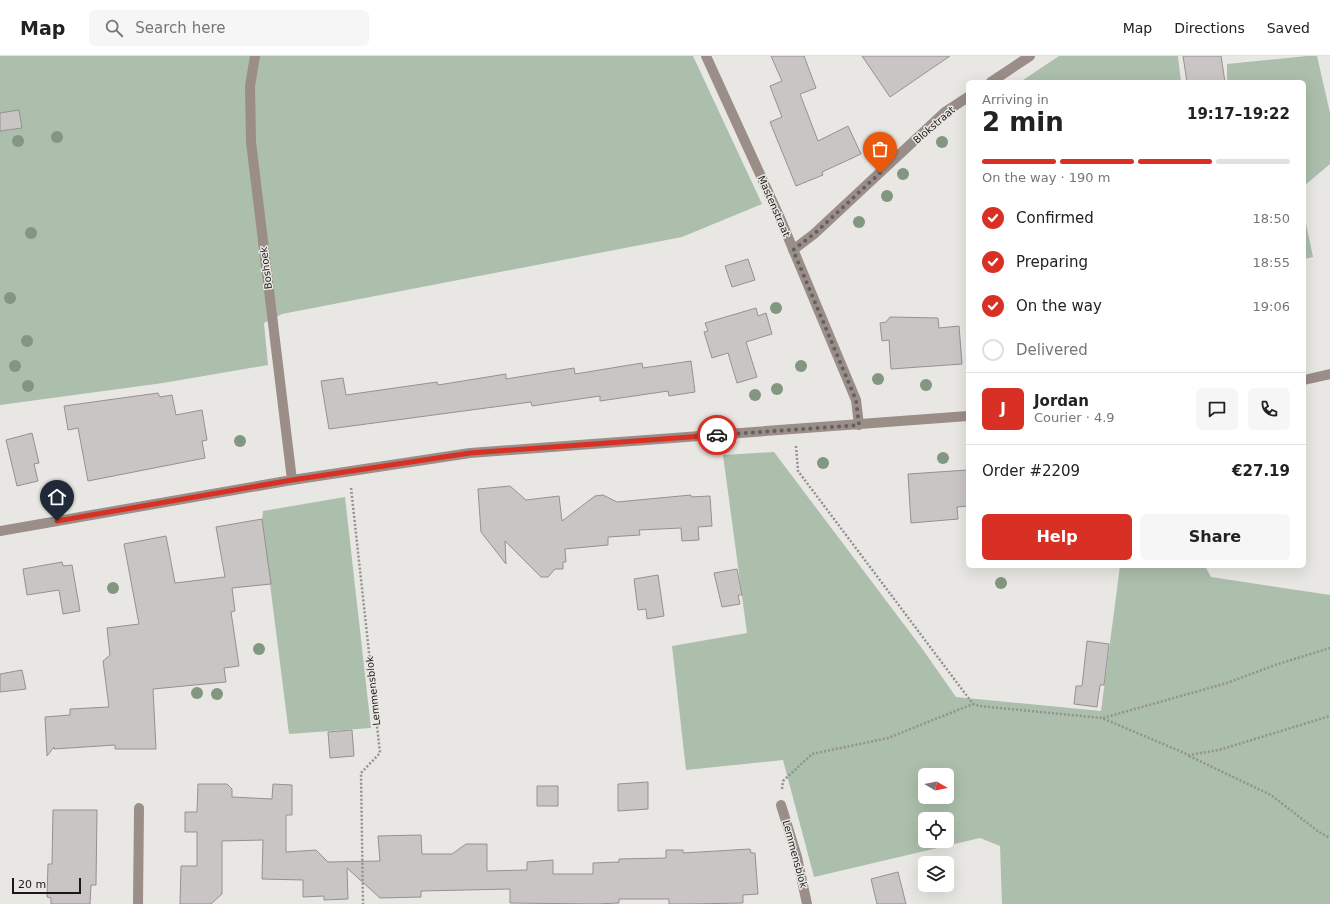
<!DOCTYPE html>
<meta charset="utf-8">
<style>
:root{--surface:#fff;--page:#f6f6f6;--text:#222;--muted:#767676;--line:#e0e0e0;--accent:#d93025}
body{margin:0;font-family:"DejaVu Sans",sans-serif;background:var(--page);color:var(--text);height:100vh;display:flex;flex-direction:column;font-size:15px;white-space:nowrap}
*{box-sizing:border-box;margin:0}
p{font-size:13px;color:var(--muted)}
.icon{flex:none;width:22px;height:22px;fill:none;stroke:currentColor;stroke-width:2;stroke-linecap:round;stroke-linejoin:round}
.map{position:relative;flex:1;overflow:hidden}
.panel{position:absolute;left:966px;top:24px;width:340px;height:488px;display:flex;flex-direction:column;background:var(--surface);border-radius:6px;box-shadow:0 4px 16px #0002}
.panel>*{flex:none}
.needle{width:26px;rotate:100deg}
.fabs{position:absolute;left:918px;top:712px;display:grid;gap:8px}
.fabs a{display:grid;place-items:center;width:36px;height:36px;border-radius:6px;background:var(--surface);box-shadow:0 4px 16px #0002;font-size:20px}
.scale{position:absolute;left:12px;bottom:10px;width:69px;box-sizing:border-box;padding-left:4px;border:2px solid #1a1918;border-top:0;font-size:11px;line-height:14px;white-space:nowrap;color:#1a1918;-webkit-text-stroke:3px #e9e7e3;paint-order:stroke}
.pin{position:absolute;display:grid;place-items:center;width:34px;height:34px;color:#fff;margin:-41px -17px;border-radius:50% 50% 50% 0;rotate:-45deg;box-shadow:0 0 4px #0007}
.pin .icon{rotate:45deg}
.courier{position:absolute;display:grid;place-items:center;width:40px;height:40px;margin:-20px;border:3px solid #d93025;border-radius:50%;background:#fff;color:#222;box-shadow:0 1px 5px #0007}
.headline em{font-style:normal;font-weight:800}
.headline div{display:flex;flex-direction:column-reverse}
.headline{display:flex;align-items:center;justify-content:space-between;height:68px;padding:0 16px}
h1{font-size:26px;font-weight:800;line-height:30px}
.bar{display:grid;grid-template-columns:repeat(4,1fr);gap:6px 4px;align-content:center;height:48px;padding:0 16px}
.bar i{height:5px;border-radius:3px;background:var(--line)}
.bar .on{background:var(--accent)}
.bar p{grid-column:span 4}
.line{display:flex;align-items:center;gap:10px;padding:0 16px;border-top:1px solid var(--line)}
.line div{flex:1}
.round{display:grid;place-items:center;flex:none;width:42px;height:42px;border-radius:6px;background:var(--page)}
ol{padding:0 16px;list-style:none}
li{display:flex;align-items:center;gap:12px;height:44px}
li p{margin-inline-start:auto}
li .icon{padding:4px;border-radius:50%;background:var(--accent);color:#fff;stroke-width:4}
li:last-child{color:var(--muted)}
li i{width:22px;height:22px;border:2px solid var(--line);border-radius:50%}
.cta{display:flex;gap:8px;margin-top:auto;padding:8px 16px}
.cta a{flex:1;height:46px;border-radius:6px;background:var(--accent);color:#fff;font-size:16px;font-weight:800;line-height:46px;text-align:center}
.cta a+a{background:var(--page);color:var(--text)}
header{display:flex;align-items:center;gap:24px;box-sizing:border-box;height:56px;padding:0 20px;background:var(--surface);border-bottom:1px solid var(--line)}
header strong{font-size:19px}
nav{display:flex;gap:22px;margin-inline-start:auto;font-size:14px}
.search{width:280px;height:36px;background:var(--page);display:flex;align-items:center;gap:10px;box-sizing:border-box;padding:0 14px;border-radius:6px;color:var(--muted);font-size:15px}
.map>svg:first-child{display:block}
.green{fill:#acbeac;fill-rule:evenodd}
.building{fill:#c9c5c4;stroke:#959190}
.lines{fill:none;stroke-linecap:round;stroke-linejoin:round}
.path{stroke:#93928f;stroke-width:2.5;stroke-dasharray:2 2;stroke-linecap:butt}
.street{stroke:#9b8d87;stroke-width:10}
.tree{fill:#839681}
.done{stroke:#62615f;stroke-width:4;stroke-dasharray:0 7.2}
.route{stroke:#d93025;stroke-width:5}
.labels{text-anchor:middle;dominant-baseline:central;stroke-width:3;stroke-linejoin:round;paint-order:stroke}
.street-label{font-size:10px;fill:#1a1918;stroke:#e9e7e3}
</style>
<header>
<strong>Map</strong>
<div class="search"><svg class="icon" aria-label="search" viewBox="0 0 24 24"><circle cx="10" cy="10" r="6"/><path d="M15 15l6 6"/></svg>Search here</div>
<nav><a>Map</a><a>Directions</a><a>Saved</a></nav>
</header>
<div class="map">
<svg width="1330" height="848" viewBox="0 0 1330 848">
<rect width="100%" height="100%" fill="#e9e7e3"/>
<path class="green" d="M0,0H693L762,148L682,181L282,258L264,267L268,309L163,327L0,349Z
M1059,0H1178L1181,26H1020Z
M1307,0H1317L1330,57V108L1304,130V26H1227V8Z
M1304,158L1313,201L1304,203Z
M774,396L921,591L956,641L1101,655L1120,510H1205L1211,521L1330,539V848H1002L1000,790L980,782L814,821L783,704L686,714L672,590L747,577L723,399ZM925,719H947V741H925ZM925,763H947V785H925Z
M345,441L371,672L289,678L262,465L263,455Z"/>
<path class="building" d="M771,0H804L816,32L800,38L818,85L848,70L861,98L822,116L823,119L796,130L770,66L782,61L770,30L782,25Z
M862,0H950L890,41Z
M1183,0H1221L1225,26H1187Z
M19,54L22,72L0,75V57Z
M748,203L755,224L732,231L725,210Z
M756,252L758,260L766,257L772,278L746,286L757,321L737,327L728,297L712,302L704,276L708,275L705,267Z
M890,261L938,262L939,272L959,270L962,308L891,313L889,284L882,285L880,267L886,266Z
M691,305L695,336L669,340L668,335L600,345V340L532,350L531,346L329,373L321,325L343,322L346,339L437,326L438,329L506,318V323L574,312L575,318L642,307L643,312Z
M158,337L160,341L172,339L176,359L202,354L207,384L202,385L205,402L88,425L78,372L68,374L64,350Z
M32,377L39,407L34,408L38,425L17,430L6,384Z
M968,414V450L957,451L958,463L911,467L908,418Z
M510,430L526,444L559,440L562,465L595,440L603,439L617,446L691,439V441L710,440L712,470L698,471L699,484L682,485L681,472L639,474L640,479L608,481V489L565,493L566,506H563V513H555L548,521H541L505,485L506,508L481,476L478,433Z
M262,463L271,528L232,532L235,555L231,556L239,610L224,612L226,626L153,633L156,693H115V689L54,693V691L47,700L45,661L70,659V653L109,651L103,605L110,599L107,572L139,568L124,488L166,480L175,527L225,521L216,471Z
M62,506L63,510L72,509L80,555L63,558L59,534L27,539L23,513Z
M737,513L742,539H738L740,548L722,551L714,517Z
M658,519L664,560L647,563L646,553L638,554L634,523Z
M1087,585L1109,588L1104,629H1100L1097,651L1074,648L1076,630H1082Z
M22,614L26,633L0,636V618Z
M352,674L354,700L330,702L328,676Z
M648,726V753L618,755V728Z
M198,728H227L232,733V741L272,743L273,728L292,729V759H286V796L316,794L328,806L380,805L378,780L421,779L422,798H452L466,788H487V815L527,814V806L553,804V818H593V807L619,806V803L666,802V794H683V797L750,793L751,797H755L758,838L743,839V847L690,848H669V843H619V847L595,848L510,847V833L421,835V841L380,842L347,812L348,843L324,844V840L303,841V824L262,823L263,784L222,785V838L211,848H180L181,810H197V776H185V756H197Z
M537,730H558V750H537Z
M53,754H97L96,829H91L90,848H51V842L47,841L48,808H52Z
M898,816L906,848H877L871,823Z"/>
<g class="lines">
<path class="path" d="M796,390L798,415L973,648L979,650L1102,662L1189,699L1219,694L1330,660
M351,432L380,697L361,717L363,848
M1103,662L1227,627L1275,609L1330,592
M1189,700L1271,739L1319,776L1330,782
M782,733L783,725L812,698L888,682L973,648"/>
<path class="street" d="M255,0L250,30L251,86L292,424
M706,0L780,162L856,344L859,369
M991,26L1030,0
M793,194L814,178L945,56L968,41
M1304,324L1330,318
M0,475L292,424L470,397L968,360
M781,749L797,801L807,848
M138,848L139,752"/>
</g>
<g class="tree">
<circle cx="57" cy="81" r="6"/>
<circle cx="18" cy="85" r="6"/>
<circle cx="942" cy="86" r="6"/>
<circle cx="903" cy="118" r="6"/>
<circle cx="887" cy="140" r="6"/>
<circle cx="859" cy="166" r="6"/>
<circle cx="31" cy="177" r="6"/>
<circle cx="10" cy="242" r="6"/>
<circle cx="776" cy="252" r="6"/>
<circle cx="27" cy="285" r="6"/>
<circle cx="15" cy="310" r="6"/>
<circle cx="801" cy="310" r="6"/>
<circle cx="878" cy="323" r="6"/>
<circle cx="926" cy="329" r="6"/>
<circle cx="28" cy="330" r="6"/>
<circle cx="777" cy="333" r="6"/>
<circle cx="755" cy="339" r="6"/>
<circle cx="240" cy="385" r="6"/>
<circle cx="943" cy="402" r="6"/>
<circle cx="823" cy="407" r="6"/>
<circle cx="1001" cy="527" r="6"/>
<circle cx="113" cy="532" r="6"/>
<circle cx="259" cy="593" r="6"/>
<circle cx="197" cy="637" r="6"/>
<circle cx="217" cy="638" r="6"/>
</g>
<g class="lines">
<path class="done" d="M717,379L859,369L856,344L793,194L814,178L880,117"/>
<path class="route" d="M57,465L292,424L470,397L717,379"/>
</g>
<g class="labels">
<g class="street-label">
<text transform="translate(934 69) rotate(-41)">Blokstraat</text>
<text transform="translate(774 150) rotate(66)">Mastenstraat</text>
<text transform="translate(266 212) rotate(-97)">Boshoek</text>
<text transform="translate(373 635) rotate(-96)">Lemmensblok</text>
<text transform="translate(795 798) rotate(75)">Lemmensblok</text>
</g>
</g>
</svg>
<div class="fabs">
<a><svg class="needle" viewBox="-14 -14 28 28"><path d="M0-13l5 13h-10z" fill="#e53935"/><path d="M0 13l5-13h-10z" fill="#767676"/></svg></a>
<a><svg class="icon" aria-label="locate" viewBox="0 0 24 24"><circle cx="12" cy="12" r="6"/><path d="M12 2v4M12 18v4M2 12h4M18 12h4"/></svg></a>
<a><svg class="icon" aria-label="layers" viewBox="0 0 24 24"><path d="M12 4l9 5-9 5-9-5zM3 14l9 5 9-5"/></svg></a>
</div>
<div class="scale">20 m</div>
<div class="pin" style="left:880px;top:117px;background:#ea580c"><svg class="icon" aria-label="bag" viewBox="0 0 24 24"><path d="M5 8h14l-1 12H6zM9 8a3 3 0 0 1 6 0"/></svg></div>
<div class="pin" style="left:57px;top:465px;background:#1f2937"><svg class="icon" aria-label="home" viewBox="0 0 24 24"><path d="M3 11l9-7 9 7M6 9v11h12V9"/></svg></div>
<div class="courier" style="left:717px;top:379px"><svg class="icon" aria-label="car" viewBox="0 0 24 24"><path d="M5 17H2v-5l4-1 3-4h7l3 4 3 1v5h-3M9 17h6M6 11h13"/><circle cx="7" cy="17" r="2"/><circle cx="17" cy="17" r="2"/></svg></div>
<section class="panel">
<div class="headline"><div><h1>2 min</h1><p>Arriving in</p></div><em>19:17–19:22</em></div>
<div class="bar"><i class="on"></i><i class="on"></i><i class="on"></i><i></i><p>On the way · 190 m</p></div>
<ol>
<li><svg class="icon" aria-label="check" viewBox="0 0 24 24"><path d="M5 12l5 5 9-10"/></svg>Confirmed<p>18:50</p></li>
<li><svg class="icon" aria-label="check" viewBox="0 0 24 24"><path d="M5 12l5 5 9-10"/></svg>Preparing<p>18:55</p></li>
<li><svg class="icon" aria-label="check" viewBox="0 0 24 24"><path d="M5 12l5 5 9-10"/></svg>On the way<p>19:06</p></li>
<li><i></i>Delivered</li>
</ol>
<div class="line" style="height:72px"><b class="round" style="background:var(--accent);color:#fff">J</b><div><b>Jordan</b><p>Courier · 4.9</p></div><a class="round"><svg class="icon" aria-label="chat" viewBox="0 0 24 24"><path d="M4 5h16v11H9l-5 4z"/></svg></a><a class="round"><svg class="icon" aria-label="phone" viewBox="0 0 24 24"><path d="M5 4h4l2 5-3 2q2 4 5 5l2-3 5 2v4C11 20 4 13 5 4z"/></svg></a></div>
<div class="line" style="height:52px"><div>Order #2209</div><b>€27.19</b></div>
<div class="cta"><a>Help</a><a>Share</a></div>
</section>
</div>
